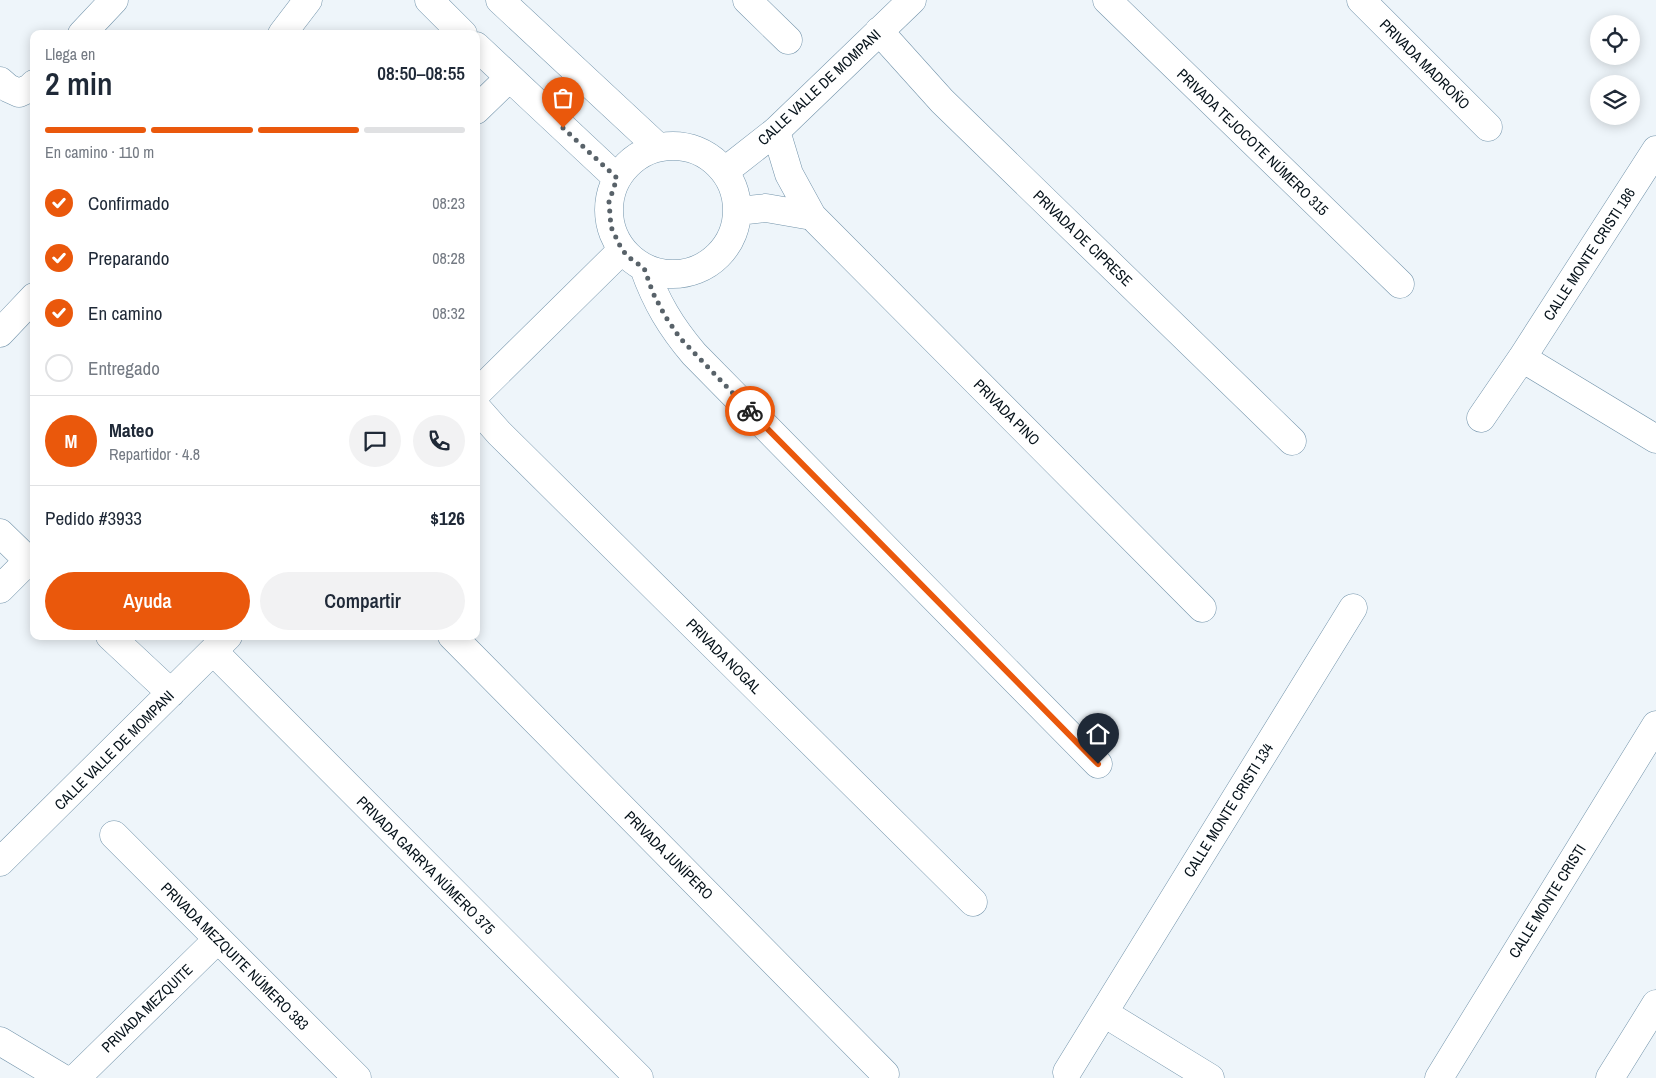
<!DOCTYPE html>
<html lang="es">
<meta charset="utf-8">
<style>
:root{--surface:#fff;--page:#f2f2f3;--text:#1f2937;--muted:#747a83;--line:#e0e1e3;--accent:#ea580c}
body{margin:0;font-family:"Archivo Narrow",sans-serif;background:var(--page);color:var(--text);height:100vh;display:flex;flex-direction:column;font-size:19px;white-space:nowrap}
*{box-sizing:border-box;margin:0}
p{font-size:16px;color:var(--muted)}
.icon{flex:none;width:28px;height:28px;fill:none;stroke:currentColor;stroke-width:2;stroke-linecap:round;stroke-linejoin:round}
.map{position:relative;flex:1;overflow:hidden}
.sheet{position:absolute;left:30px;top:30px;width:450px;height:610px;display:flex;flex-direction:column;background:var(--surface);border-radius:10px;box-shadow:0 2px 12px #0003}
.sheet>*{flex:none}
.buttons{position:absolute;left:1590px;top:15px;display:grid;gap:10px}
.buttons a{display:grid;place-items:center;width:50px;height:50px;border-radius:50%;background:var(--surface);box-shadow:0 2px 12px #0003;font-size:25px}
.pin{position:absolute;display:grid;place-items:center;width:42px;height:42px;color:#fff;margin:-51px -21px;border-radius:50% 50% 50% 0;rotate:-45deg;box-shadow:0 0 5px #0007}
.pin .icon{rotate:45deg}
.courier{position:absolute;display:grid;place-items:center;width:50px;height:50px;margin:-25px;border:4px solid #ea580c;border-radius:50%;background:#fff;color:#222;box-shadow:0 1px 6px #0007}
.head em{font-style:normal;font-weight:600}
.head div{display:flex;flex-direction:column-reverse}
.head{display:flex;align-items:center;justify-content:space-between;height:85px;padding:0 15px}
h1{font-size:32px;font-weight:600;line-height:38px}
.bar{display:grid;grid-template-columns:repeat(4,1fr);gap:8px 5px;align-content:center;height:60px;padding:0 15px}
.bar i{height:6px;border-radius:4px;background:var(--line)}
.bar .on{background:var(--accent)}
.bar p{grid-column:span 4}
.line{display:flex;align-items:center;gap:12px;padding:0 15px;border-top:1px solid var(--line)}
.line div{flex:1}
.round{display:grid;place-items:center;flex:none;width:52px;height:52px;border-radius:26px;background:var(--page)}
ol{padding:0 15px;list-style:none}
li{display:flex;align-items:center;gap:15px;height:55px}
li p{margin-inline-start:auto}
li .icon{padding:5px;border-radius:50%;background:var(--accent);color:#fff;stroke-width:4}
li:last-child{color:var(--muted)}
li i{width:28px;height:28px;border:2px solid var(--line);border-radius:50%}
.cta{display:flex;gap:10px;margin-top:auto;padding:10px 15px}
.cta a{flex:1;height:58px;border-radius:30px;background:var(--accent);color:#fff;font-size:20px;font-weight:600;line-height:58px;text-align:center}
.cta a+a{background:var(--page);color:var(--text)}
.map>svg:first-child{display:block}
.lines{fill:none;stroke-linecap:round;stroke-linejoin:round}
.minor-casing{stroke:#7394ab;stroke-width:29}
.minor{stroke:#fff;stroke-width:28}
.done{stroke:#586269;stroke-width:5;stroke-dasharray:0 9}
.route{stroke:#ea580c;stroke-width:6}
.labels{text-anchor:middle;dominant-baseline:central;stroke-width:5;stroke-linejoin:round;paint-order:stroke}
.street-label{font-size:15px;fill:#07131b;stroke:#fff}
</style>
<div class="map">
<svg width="1656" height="1078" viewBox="0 0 1656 1078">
<rect width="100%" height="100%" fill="#eef5fa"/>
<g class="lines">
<defs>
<path id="minor" d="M429,0L463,34
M500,0L658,147
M747,0L788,40
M1107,0L1400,284
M1361,0L1488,127
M879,31L942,101L1292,441
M82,34L114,0
M282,34L308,0
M476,46L617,178
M0,81L8,88L19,93L30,88L34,84
M476,110L509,78
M776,131L789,174L812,216L1202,608
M609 210a64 64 0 1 1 128 0a64 64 0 1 1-128 0Z
M725,171L776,131L912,0
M738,211L766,208L812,216
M644,268C656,302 671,327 694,354L1098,764
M0,333L34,297
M1522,358L1656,439
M476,394L622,250
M476,407L499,433L973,902
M1481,418L1522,358L1656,150
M0,533L34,566
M0,589L28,561
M110,636L171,693
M452,636L885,1074
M213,651L639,1078
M114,835L357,1078
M0,862L228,636
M1104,1013L1210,1078
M0,1041L62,1078
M1067,1072L1353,608
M76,1078L218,939
M1439,1078L1656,725
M1610,1078L1656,1004"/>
</defs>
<use href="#minor" class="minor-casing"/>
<use href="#minor" class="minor"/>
</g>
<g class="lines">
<path class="done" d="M563,128L617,178L609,202L611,227L622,250L632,260L644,268L653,293L665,316L680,338L750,411"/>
<path class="route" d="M750,411L1098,764"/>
</g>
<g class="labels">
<g class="street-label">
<text transform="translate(1425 64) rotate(45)">PRIVADA MADROÑO</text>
<text transform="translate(819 87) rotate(-43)">CALLE VALLE DE MOMPANI</text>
<text transform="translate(1253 142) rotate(44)">PRIVADA TEJOCOTE NÚMERO 315</text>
<text transform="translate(1083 238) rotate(44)">PRIVADA DE CIPRESE</text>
<text transform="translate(1589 254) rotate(-57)">CALLE MONTE CRISTI 186</text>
<text transform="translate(1007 412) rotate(45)">PRIVADA PINO</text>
<text transform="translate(724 656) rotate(45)">PRIVADA NOGAL</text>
<text transform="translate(114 750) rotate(-45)">CALLE VALLE DE MOMPANI</text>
<text transform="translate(1228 810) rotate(-58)">CALLE MONTE CRISTI 134</text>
<text transform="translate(669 855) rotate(45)">PRIVADA JUNÍPERO</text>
<text transform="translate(426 865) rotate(45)">PRIVADA GARRYA NÚMERO 375</text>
<text transform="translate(1547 901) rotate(-58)">CALLE MONTE CRISTI</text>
<text transform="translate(235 956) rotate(45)">PRIVADA MEZQUITE NÚMERO 383</text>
<text transform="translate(147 1008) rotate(-44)">PRIVADA MEZQUITE</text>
</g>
</g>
</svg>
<div class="buttons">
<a><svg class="icon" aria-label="locate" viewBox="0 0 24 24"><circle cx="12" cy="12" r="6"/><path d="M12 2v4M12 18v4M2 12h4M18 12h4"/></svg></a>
<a><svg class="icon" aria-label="layers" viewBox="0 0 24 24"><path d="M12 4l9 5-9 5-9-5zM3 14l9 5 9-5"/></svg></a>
</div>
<div class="pin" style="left:563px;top:128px;background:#ea580c"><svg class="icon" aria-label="bag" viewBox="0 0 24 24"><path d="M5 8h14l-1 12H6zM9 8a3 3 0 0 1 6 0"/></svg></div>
<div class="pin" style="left:1098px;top:764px;background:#1f2937"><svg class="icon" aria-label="home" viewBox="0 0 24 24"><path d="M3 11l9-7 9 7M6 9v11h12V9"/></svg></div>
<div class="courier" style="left:750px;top:411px"><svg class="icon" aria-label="bike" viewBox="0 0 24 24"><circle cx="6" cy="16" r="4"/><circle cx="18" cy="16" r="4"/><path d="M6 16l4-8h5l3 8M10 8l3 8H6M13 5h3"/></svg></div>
<section class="sheet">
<div class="head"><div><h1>2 min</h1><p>Llega en</p></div><em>08:50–08:55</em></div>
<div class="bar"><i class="on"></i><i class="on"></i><i class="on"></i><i></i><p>En camino · 110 m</p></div>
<ol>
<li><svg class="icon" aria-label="check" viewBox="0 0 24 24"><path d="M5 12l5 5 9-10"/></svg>Confirmado<p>08:23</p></li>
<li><svg class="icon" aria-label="check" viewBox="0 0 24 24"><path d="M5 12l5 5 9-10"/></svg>Preparando<p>08:28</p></li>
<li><svg class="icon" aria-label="check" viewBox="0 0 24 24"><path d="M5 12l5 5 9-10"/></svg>En camino<p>08:32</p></li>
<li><i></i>Entregado</li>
</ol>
<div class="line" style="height:90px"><b class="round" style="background:var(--accent);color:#fff">M</b><div><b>Mateo</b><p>Repartidor · 4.8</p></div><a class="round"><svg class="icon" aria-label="chat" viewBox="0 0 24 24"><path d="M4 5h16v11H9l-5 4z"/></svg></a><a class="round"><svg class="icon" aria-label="phone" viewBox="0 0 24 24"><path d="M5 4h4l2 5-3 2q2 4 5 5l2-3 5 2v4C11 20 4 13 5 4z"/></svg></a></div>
<div class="line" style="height:65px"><div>Pedido #3933</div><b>$126</b></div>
<div class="cta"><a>Ayuda</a><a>Compartir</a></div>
</section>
</div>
